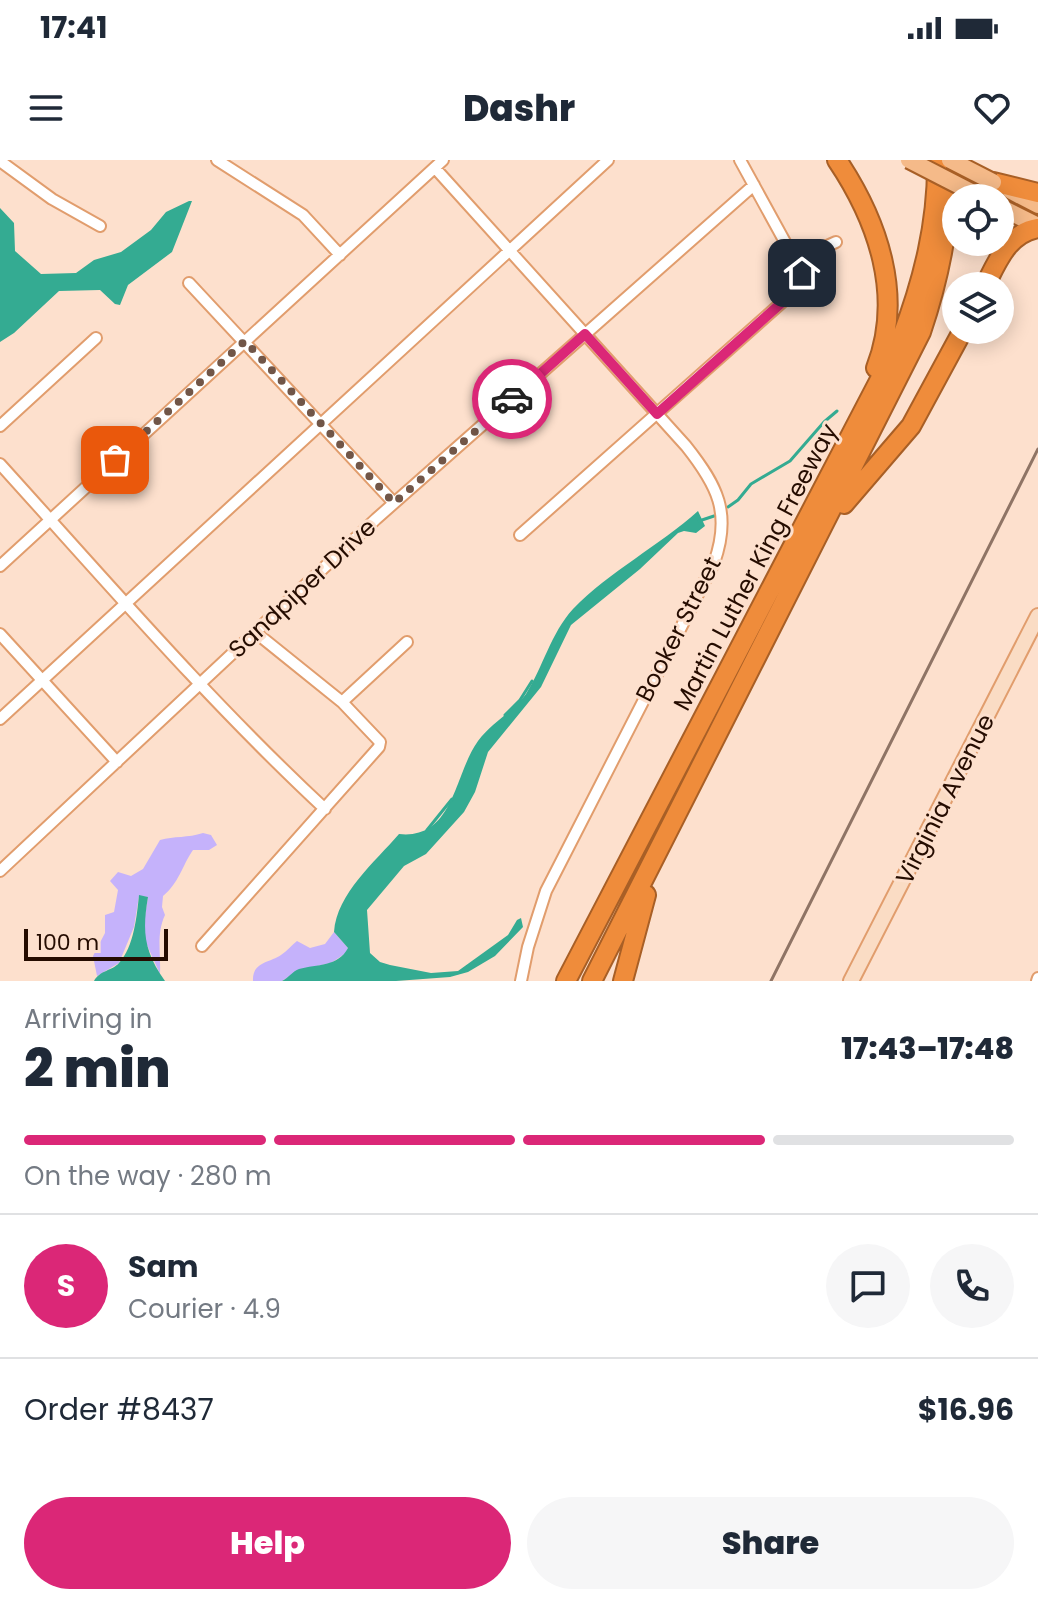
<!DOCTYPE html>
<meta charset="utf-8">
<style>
:root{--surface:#fff;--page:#f6f6f7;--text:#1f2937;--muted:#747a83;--line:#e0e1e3;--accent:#db2777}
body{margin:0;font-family:Poppins,sans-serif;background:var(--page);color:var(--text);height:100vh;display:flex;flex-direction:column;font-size:30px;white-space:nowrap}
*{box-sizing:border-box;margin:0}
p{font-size:26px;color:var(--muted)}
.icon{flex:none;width:44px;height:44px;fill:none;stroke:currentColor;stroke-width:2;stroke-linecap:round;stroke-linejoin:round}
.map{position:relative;height:821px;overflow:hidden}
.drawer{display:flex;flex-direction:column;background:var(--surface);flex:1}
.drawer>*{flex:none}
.tools{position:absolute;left:942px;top:24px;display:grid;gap:16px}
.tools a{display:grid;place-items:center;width:72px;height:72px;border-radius:50%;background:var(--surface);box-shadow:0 4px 20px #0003;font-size:40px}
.scale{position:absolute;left:24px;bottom:20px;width:144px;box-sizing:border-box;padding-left:8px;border:4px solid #250c00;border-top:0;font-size:22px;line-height:28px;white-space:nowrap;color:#250c00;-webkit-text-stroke:6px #fde0cd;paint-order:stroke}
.pin{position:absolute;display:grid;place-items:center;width:68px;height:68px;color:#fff;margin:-34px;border-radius:16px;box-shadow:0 4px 12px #0006}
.courier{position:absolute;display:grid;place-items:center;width:80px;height:80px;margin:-40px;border:6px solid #db2777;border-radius:50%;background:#fff;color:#222;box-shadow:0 2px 10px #0007}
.overview em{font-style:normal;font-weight:800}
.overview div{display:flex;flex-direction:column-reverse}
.overview{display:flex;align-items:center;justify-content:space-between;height:136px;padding:0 24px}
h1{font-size:52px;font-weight:800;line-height:60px}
.bar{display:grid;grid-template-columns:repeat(4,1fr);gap:12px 8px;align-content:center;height:96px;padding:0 24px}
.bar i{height:10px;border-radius:6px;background:var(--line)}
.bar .selected{background:var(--accent)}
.bar p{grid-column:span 4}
.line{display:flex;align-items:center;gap:20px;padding:0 24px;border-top:2px solid var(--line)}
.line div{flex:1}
.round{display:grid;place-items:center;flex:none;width:84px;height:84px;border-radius:42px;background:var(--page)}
.primary-button{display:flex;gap:16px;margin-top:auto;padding:16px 24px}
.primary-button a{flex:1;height:92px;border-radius:48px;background:var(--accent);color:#fff;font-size:32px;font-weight:800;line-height:92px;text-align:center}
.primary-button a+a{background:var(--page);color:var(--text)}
.status{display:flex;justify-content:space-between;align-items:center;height:56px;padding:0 40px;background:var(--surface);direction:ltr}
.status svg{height:22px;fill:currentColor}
header{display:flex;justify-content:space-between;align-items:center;height:104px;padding:0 24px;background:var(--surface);font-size:36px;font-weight:800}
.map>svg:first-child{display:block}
.green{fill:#c5b2fb}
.water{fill:#34ab92}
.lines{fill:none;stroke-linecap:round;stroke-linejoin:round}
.stream{stroke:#34ab92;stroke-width:3}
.street-casing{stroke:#e19d6d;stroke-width:14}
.secondary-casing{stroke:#e19d6d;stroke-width:18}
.primary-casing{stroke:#a85f26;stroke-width:20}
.highway-casing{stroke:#a85f26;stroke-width:22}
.street{stroke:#fff;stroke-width:10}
.secondary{stroke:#fadcc4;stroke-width:14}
.primary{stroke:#f5ba89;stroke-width:16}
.highway{stroke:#ef8c3b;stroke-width:18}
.rail{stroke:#8f7465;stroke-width:3}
.primary-bridge-casing{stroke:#a85f26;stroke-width:20;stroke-linecap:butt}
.primary-bridge{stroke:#f5ba89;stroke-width:16}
.done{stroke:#715648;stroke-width:8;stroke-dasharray:0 14.4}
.route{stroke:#db2777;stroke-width:10}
.labels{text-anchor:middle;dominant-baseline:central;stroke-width:6;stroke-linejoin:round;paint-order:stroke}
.street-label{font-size:24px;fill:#250c00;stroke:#fde0cd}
</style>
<div class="status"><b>17:41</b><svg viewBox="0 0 49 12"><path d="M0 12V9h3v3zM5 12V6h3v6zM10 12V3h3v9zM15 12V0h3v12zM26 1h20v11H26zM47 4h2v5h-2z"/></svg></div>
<header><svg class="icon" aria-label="menu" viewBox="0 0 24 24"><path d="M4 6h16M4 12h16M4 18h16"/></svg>Dashr<svg class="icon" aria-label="heart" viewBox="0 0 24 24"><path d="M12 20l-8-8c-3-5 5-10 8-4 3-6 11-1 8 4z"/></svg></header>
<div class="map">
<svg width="1038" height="821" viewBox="0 0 1038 821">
<rect width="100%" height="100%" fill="#fde0cd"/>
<path class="green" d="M203,673L211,675L217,685L209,690H193C182,706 179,723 163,736L162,747L165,755C156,774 161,793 160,814L142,774L148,737L139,736L134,767L119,803L97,816L93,796L105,773V755L114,752L118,730L110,721L118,712L131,716L143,709L160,680C174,676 188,678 203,673Z
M334,772L348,788L346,793L331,803L299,810L282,821H253C252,802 269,803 281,795C287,791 292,785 297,781L310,788L325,784Z"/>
<path class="water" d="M189,41H192L172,92L128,125L120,145L115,144L100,130L59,131L14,173L0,182V48L14,63L15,91L41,114L76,113L94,100L121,92L151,70L166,52Z
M698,351L705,366L696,373L684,371L678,373L640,409L571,465L541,527L488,592L475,632L464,652L426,694L404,706L367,750L370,793L380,802L390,805L431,813L458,811L508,775L517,760L521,758L523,767L495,796L468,812L450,817L396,821H282C288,818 293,811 299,809C317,804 338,807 348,788L334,772C337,733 375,702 399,674C454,680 454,614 478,581C492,562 513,552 526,534C543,507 551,473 573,449C610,411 659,386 698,351Z
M139,735L148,737C142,772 144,791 165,821H94C100,810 112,811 119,803C134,787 137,755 139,735Z"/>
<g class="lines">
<path class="stream" d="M728,347L738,340L751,324L790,301L824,262L837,251
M699,361L714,356
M505,555L520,540L532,521
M427,670L452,639"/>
<defs>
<path id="street" d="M217,0L303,55L340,95
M0,1L52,39L100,66
M435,8L686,286C717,325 732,353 714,403L546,731L528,787L521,821
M796,100L836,82
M189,123L394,343
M0,266L96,178
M0,304C106,421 209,541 325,649
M520,375L797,129L802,113L740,0
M0,406L443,0
M0,474L117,602
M342,542L407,482
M0,559L608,0
M0,711L376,359L754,25
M202,786L379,587L380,582L342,542L255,472
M1037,821L1038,818"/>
<path id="secondary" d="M851,821L1038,456"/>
<path id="primary" d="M1011,31L1038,45
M1000,47L1038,66"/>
<path id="highway" d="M837,0C878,61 904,136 876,208
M993,22L1038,33
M985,126C997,102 1008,73 1038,68
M844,344L911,266L963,170
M566,821L901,179C923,121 938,63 937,0
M592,821L921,172C940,116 951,59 951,0
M623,821L646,735"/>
</defs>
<use href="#street" class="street-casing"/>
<use href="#secondary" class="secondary-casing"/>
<use href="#primary" class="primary-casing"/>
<use href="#highway" class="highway-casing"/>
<use href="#street" class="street"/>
<use href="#secondary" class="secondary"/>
<use href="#primary" class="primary"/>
<use href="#highway" class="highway"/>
<path class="rail" d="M771,821L1038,289"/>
<defs>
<path id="primary-bridge" d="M909,0L983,38
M950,0L993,22"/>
</defs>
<use href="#primary-bridge" class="primary-bridge-casing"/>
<use href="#primary-bridge" class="primary-bridge"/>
</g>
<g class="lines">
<path class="done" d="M115,300L245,181L394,343L512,239"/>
<path class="route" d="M512,239L585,174L657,254L797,129L802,113"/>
</g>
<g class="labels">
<g class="street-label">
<text transform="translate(755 407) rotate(-62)">Martin Luther King Freeway</text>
<text transform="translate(302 428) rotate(-43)">Sandpiper Drive</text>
<text transform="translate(678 469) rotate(-63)">Booker Street</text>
<text transform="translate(945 639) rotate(-63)">Virginia Avenue</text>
</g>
</g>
</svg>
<div class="tools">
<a><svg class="icon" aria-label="locate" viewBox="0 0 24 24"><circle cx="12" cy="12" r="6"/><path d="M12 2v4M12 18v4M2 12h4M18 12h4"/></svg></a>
<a><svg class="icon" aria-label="layers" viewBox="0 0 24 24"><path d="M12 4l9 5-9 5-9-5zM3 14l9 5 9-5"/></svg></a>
</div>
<div class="scale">100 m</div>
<div class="pin" style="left:115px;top:300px;background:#ea580c"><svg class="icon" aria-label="bag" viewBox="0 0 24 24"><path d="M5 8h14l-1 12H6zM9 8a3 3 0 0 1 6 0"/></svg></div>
<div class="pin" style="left:802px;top:113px;background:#1f2937"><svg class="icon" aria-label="home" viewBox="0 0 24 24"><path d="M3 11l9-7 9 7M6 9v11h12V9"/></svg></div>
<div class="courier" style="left:512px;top:239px"><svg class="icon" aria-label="car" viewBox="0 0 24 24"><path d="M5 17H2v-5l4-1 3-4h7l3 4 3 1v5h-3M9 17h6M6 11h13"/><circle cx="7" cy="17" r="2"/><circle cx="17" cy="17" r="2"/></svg></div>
</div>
<section class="drawer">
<div class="overview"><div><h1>2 min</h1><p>Arriving in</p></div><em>17:43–17:48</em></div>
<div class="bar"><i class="selected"></i><i class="selected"></i><i class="selected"></i><i></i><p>On the way · 280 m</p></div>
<div class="line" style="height:144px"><b class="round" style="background:var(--accent);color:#fff">S</b><div><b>Sam</b><p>Courier · 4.9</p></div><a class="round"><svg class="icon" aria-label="chat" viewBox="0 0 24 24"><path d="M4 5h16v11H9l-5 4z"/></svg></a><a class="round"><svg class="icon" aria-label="phone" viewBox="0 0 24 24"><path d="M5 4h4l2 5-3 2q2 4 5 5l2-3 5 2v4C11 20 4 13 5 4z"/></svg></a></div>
<div class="line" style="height:104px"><div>Order #8437</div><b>$16.96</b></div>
<div class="primary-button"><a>Help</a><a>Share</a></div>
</section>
